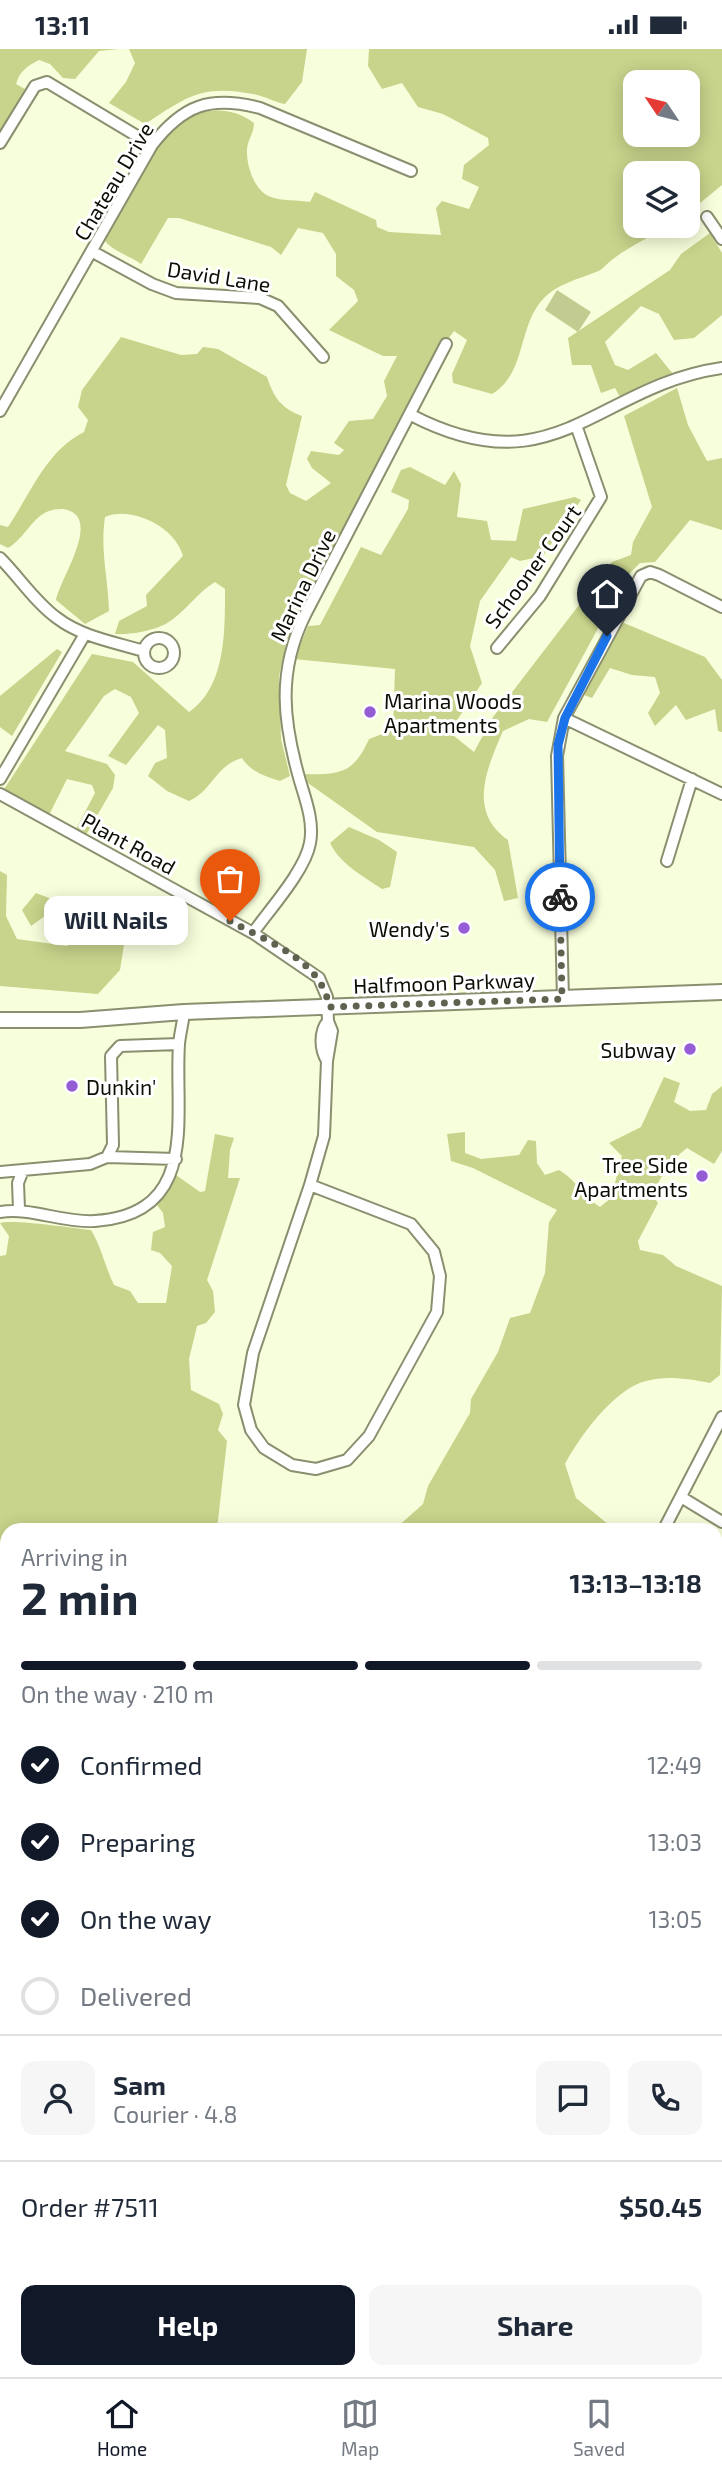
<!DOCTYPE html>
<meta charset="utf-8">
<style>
:root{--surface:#fff;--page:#f6f6f7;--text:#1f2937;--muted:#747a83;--line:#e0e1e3;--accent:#111827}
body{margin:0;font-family:"Exo 2",sans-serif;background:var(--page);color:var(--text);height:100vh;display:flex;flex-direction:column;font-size:26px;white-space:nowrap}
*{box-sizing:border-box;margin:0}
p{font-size:23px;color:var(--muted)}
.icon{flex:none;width:38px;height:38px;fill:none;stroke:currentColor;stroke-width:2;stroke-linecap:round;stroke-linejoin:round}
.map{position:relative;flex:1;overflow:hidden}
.sheet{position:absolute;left:0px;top:1474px;width:723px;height:856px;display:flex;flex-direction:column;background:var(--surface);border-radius:21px 21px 0 0;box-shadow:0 4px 18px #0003}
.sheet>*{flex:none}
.needle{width:46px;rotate:305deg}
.fabs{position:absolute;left:623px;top:21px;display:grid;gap:14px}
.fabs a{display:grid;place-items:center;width:77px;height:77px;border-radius:14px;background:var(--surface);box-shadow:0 4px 18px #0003;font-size:35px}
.pin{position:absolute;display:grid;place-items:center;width:60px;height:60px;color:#fff;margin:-72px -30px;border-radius:50% 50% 50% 0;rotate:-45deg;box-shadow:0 0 7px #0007}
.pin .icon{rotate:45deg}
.courier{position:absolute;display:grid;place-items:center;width:70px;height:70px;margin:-35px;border:5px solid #1a73e8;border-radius:50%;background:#fff;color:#222;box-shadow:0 2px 9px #0007}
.bubble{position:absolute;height:49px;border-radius:14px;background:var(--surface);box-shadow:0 4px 18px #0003;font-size:23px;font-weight:700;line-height:49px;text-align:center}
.head em{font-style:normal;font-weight:700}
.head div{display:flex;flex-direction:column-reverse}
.head{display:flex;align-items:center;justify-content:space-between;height:119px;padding:0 21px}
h1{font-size:46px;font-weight:700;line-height:52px}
.bar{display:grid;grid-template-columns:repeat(4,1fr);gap:10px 7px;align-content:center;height:84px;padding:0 21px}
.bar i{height:9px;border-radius:5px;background:var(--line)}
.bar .active{background:var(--accent)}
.bar p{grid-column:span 4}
.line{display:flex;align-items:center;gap:18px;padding:0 21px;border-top:2px solid var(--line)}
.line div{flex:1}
.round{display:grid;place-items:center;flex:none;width:74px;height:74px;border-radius:14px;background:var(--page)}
ol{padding:0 21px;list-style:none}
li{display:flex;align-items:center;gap:21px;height:77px}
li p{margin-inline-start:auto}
li .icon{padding:7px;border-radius:50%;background:var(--accent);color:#fff;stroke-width:4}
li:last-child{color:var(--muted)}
li i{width:38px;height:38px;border:4px solid var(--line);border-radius:50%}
.button{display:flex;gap:14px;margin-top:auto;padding:14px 21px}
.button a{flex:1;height:80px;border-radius:14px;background:var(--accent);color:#fff;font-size:28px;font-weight:700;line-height:80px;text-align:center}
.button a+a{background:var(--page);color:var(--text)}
.status{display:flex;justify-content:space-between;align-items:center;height:49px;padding:0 35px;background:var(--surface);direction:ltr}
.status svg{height:19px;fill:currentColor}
.menu{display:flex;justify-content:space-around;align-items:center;height:98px;border-top:2px solid var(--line);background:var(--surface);font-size:19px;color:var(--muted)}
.menu a{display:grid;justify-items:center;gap:4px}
.menu .active{color:var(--accent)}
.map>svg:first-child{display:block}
.green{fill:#c2cc90}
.forest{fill:#c8d38b;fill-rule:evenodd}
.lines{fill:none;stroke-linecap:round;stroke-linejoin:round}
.stream{stroke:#b096d5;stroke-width:2.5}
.minor-casing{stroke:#898f6f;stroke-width:14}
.major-casing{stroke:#898f6f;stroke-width:18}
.minor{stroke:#fff;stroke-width:10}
.major{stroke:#fff;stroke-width:14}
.done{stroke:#5e624f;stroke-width:7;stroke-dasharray:0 12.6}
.route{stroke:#1a73e8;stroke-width:9}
.poi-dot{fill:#955dd5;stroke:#fff;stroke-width:2.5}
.labels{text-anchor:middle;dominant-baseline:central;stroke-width:6;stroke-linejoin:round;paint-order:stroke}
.street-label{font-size:21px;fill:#0c0e04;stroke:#fff}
.poi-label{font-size:21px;fill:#0c0e04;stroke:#fff;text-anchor:end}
</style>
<div class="status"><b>13:11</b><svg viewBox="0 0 49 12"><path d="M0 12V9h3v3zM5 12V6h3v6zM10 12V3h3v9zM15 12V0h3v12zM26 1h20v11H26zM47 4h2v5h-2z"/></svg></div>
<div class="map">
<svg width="722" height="2328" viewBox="0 0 722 2328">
<rect width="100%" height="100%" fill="#f7fedb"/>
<path class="green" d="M557,241L591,263L578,283L545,261Z"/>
<path class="forest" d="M0,0H119L99,2L75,30L63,29L50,15L39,11C27,17 20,22 16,35L25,40L0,82Z
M129,0H307L302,33L285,55C274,53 265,47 253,45C202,35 186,48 145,75L109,54L126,33L135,14Z
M369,0H722V136L688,164V124H635V177H668C650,188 630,197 613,210C607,214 603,221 596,223C579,230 557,235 544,249C517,277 527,324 492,345L453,334L452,325L467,291L454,282L421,328L287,591L279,627L281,690L290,727L280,732C264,727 251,723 242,709C216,716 212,742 189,752L167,742L148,727L155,714L167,709L165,681L158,676L126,716L108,707L139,664L131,648L115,640L104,647L65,702L107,715L115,726L113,739L86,786L76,780L95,744L92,736L67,730L49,766L3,742L92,605L133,613L189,663C226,638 225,582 225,540L215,533C197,544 189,558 173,570C160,581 132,586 115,585L119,572L147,557L146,546L183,507C176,479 132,456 105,468C100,503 108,527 109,562L85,575L56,551C60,530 99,474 70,462C64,459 55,460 49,462C32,468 24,490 8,499L0,495V476L8,478C31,444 46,402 84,383L88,371L78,358L82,341L121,288L181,306L197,305L203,298L218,300L267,328C274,349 281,359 302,367L286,436L290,444L306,452L331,434L312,419L307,410L311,402L339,406L344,401L334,394L349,372L373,370L387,347L384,332L397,307H383L329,281L358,252L354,241L336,227V205L323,184L298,179L281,206L271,198L179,169H168L141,215C130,207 113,202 105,192C118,166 156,88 179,73C203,58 232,57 254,74C254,84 248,90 247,100C246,116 254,142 271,148C280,152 299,151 310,153L315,143L376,171L377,178L389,183L441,186L436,159L442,152L469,160L479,138L462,130L464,116L489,96L488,89L443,65L418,58L402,34L382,40L368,17ZM635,33H688V86H635Z
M710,184L722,204V266L694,289L674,291L659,265L641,257L605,293L615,316L628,321L656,304L673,325L621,350L615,339L601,344L591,316H572L568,289L670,221L681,205Z
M677,339L688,376L707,412L722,409V481L690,471L655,513L640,514L626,528L547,673L529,670L503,682C487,719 467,762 508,791L518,849L504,852L495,821L474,798L377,783L308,734L305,725C340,726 354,724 369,690L393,681L395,620L294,610L308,577L320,576L361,498L381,506L408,460L409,451L391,443L401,421L410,418L445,436L454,422L461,435L457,468L487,472L491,491L516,492L523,460L575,448L581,451L543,507L520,512L511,508L480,552L470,597L482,634L449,683L474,703L493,668L612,513L631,506L633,493L652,458L624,367Z
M624,574L705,608L722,631V683L718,682L715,660L686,671L676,656L655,677L648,664L660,644L655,628L632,626L610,619L592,649L584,646L615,584Z
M57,600L62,603L12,687L0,678V647Z
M349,778L379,791L397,803L390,838L382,840C363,827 340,815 330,794Z
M0,822L7,826L6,867L17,890L67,897L90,881L113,886L124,896L120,921L98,945L0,937Z
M36,844L49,849L56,859L31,877L22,861Z
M664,1028L680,1034L674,1053L690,1062L706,1061L712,1045L722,1037V1102L714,1115L687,1099C671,1111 659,1128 653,1147L658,1154L638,1192L640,1201L663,1206L676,1217L722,1237L720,1326L710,1334C691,1330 666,1326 646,1332C615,1339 579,1388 565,1415L576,1449L614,1480H395L423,1455L428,1437L470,1364L471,1350L498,1303L510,1269L530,1264L545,1224L549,1173L557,1161L473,1119L451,1112L447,1085L465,1083V1104L481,1110L519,1106L528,1091L536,1092L537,1114L545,1126L559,1121C580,1134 580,1145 600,1158L611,1149L622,1107L609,1094L641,1078Z
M215,1085L234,1089L230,1101L228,1129H240L207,1231L213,1242L215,1263L206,1274L197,1277L189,1310L191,1341L219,1355L223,1365L218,1381L227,1392L217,1480H7V1796H0V1207L6,1206L9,1187L0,1174C12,1170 73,1179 91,1181C102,1199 105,1218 114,1236L130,1242L138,1254H166L172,1217L160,1204L151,1201L153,1183L165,1178L163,1164L157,1156L176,1126L200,1143L205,1142Z
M722,1567V1791L716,1789V1569Z
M719,1838H722V1949L716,1947V1840Z"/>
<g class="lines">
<path class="stream" d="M0,1640L7,1638
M716,1747L722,1746"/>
<defs>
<path id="minor" d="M0,94L35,37L47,33L152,96
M707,168L722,190
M93,203L152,235L176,244L260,249L278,257L323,308
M0,362L152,96C183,56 210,46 260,59L411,122
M411,366C555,441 596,337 722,319
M0,509C19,528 35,553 57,569C82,588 114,593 144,602
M144 604a15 15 0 1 1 30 0a15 15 0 1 1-30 0Z
M497,599L540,547L601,448L577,379
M564,669L722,745
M0,730L85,585
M0,745L253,884L319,929L327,948L328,972L332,982L327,1012L324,1087L310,1136
M667,812L692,730
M253,884C269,861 305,822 310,794C314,773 306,752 300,732C283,673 277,623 305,566L446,295
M563,950L557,707L564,669L641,527L650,523L659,526L722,558
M327,1012C320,1000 319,983 328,972
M107,1108L113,1096L111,1007L120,997L179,995
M0,1123L90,1115L107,1108L176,1110
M310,1136L411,1175L434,1203L440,1227L437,1263L369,1387L347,1411L316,1420L292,1416L264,1399L251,1381L244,1356L253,1304Z
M19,1160L18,1134L23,1121
M0,1163C31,1158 62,1174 95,1172C201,1165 174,1067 179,995C180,984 183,974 184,963
M681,1448L722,1473
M664,1480L722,1368
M0,1847L7,1846
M0,1985L7,1987
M716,2030L722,2034
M0,2138L7,2134
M329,2328L333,2322
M558,2328L561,2322"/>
<path id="major" d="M0,971H80L184,963L722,943"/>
</defs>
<use href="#minor" class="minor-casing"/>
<use href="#major" class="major-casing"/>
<use href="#minor" class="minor"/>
<use href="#major" class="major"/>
</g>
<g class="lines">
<path class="done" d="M230,872C267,892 323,912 329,958L562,950L560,848"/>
<path class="route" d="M560,848L558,696L565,669L607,587"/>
</g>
<g class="poi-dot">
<circle cx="370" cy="663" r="7"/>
<circle cx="464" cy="879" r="7"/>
<circle cx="690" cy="1000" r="7"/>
<circle cx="72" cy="1037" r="7"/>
<circle cx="702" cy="1127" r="7"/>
</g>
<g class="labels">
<g class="street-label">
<text transform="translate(113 132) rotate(-59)">Chateau Drive</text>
<text transform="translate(219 227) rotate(9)">David Lane</text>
<text transform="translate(532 517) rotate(-54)">Schooner Court</text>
<text transform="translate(302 536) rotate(-64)">Marina Drive</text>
<text transform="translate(129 794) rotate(29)">Plant Road</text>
<text transform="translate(444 933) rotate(-2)">Halfmoon Parkway</text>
</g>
<g class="poi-label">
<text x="384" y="651" text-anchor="start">Marina Woods<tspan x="384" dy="24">Apartments</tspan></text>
<text x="450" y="879">Wendy's</text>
<text x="676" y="1000">Subway</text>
<text x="86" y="1037" text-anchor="start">Dunkin'</text>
<text x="688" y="1115">Tree Side<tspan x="688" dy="24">Apartments</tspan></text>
</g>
</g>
</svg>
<div class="fabs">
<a><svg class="needle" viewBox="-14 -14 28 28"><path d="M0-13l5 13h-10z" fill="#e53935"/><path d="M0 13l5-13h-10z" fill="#747a83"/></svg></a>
<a><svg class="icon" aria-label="layers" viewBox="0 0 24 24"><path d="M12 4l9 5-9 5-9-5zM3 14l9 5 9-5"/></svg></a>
</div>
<div class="pin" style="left:230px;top:872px;background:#ea580c"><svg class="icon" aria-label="bag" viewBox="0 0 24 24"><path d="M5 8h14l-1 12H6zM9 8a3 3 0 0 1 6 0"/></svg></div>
<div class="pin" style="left:607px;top:587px;background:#1f2937"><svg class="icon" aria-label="home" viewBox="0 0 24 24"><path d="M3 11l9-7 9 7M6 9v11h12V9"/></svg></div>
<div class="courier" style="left:560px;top:848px"><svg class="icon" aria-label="bike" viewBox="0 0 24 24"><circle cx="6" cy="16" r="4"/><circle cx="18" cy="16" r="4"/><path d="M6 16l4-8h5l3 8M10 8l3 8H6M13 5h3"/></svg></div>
<div class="bubble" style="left:44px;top:847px;width:144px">Will Nails</div>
<section class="sheet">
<div class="head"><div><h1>2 min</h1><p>Arriving in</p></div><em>13:13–13:18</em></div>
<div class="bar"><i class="active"></i><i class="active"></i><i class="active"></i><i></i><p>On the way · 210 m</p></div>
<ol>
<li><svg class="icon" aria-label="check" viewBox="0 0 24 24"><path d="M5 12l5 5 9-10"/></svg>Confirmed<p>12:49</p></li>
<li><svg class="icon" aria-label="check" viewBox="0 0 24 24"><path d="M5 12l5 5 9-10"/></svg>Preparing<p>13:03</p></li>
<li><svg class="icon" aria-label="check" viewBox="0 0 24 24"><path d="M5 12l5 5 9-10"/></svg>On the way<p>13:05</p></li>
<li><i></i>Delivered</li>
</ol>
<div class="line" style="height:126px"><a class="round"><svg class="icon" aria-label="person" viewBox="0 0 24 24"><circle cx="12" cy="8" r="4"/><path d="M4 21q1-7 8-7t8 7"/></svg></a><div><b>Sam</b><p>Courier · 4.8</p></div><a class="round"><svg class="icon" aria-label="chat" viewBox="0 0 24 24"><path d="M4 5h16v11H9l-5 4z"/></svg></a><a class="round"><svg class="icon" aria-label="phone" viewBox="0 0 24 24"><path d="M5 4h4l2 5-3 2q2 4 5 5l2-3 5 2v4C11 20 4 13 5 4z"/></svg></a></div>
<div class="line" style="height:91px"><div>Order #7511</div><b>$50.45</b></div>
<div class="button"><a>Help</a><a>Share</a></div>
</section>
</div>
<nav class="menu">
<a class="active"><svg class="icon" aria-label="home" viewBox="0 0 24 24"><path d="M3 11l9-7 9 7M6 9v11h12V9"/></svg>Home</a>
<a><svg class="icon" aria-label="map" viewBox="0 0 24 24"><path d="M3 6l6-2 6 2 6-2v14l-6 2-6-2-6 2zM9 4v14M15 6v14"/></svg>Map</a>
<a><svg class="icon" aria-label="saved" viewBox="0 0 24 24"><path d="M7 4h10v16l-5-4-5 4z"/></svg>Saved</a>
</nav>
